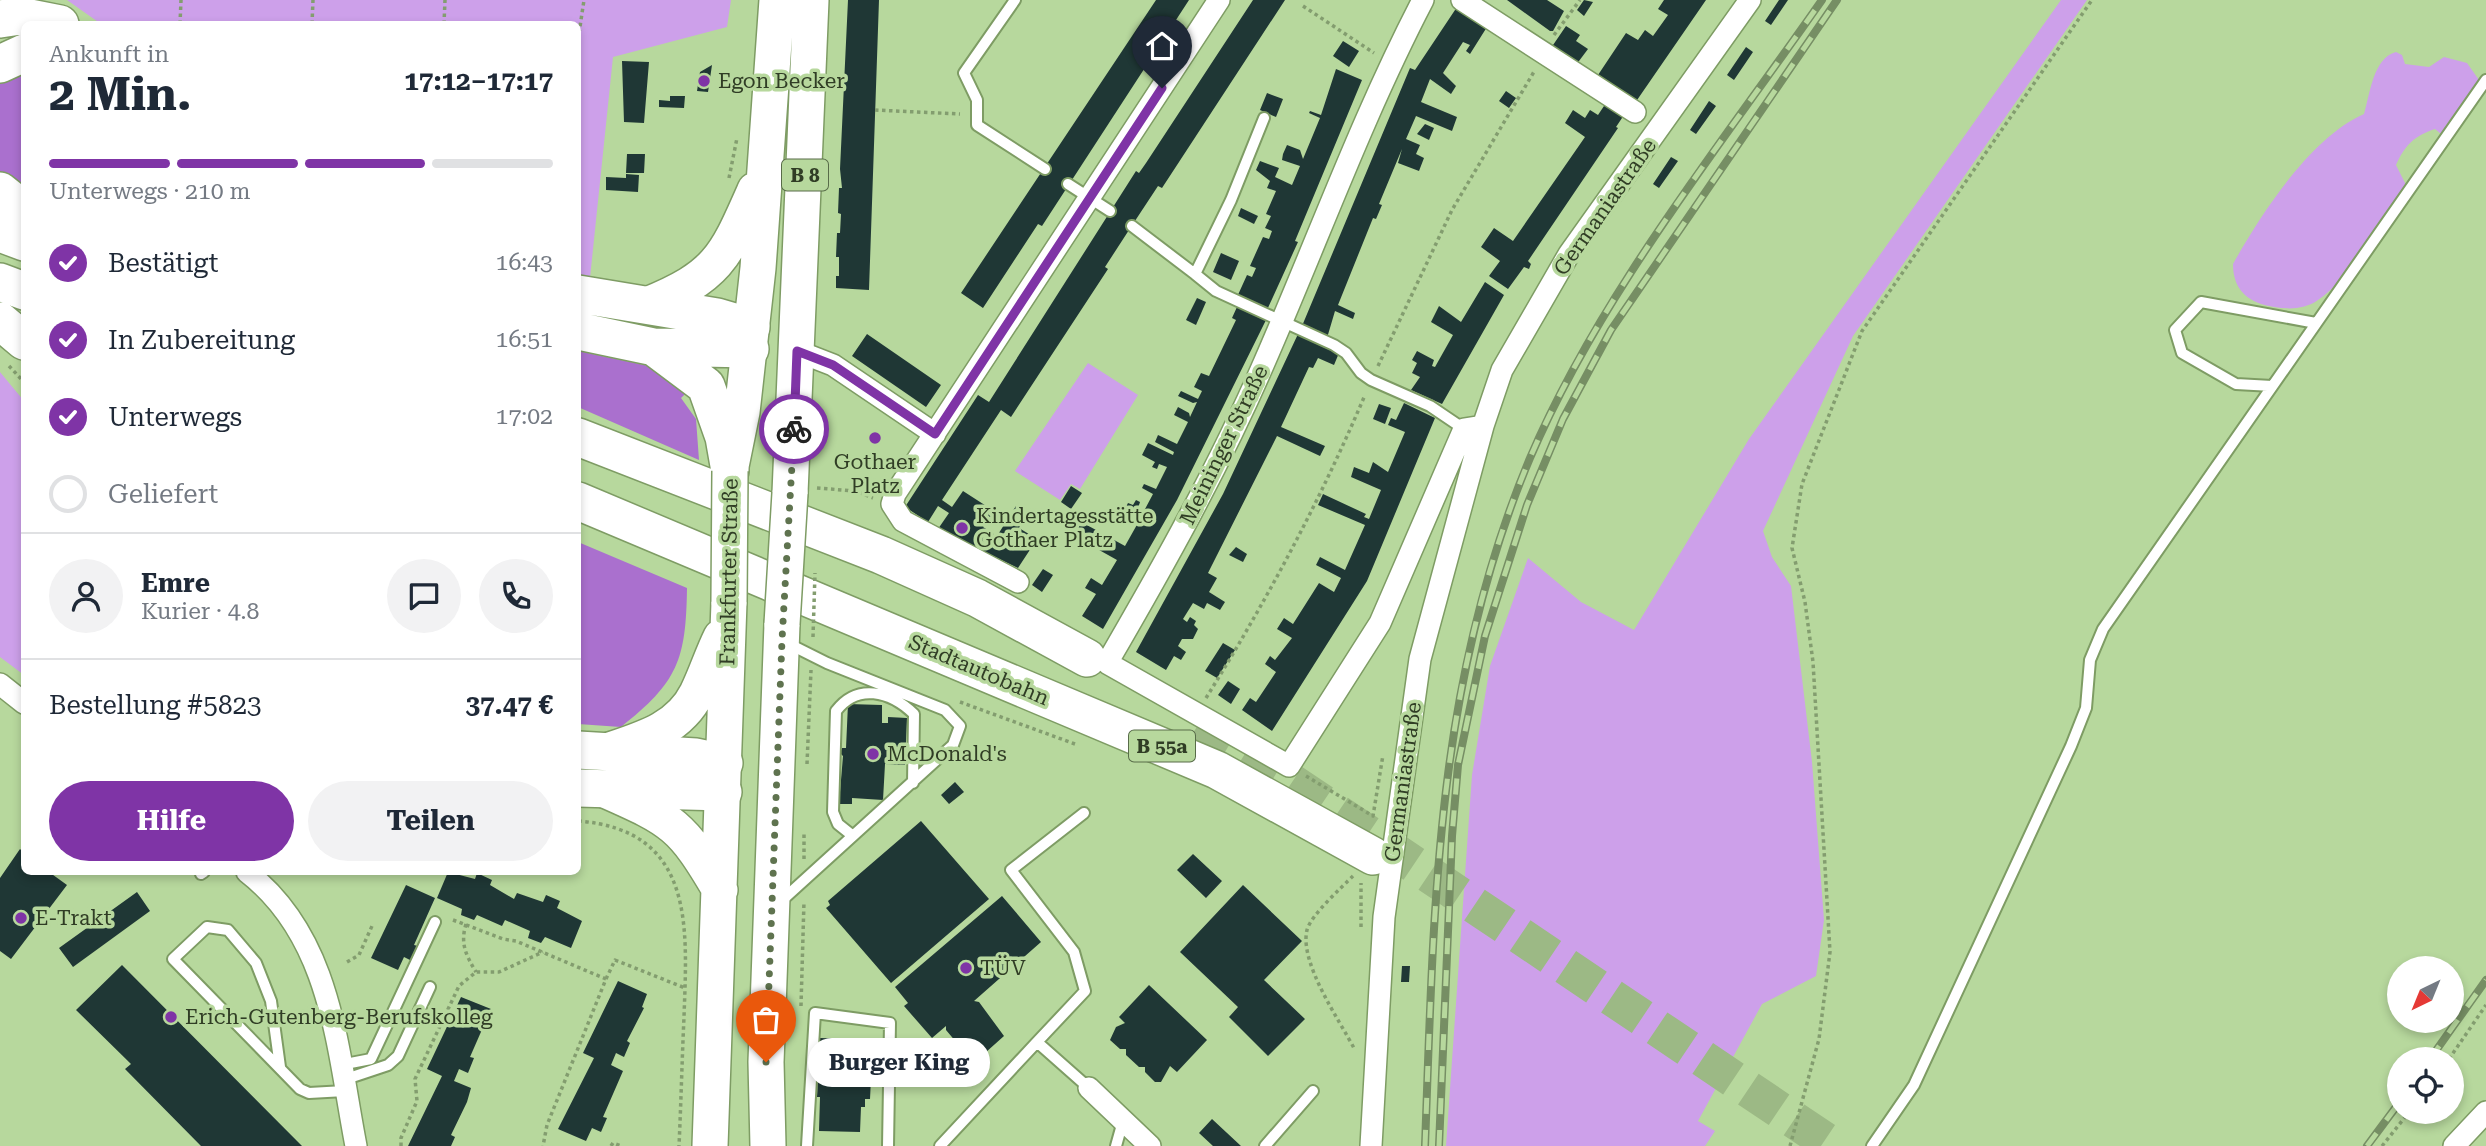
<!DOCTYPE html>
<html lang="de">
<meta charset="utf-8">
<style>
:root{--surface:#fff;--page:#f2f2f3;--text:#1f2937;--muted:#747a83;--line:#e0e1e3;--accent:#7f34a6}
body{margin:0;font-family:"Roboto Serif",serif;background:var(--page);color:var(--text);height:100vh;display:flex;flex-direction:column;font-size:26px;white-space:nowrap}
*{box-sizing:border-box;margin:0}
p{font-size:23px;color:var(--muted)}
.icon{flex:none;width:38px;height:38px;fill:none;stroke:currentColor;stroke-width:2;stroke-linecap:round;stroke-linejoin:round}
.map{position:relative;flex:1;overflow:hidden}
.sheet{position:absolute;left:21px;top:21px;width:560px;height:854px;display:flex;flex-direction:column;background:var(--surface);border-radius:10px;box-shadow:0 4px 10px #0003}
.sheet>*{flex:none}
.needle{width:46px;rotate:223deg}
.tools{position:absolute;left:2387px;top:956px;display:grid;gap:14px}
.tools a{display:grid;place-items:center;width:77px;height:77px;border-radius:50%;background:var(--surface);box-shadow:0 4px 10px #0003;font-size:35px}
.pin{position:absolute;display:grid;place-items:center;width:60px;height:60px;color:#fff;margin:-72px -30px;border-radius:50% 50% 50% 0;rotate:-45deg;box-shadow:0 0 7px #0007}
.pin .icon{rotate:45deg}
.courier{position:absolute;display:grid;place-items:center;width:70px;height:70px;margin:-35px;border:5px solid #7f34a6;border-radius:50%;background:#fff;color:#222;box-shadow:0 2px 9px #0007}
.bubble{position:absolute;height:49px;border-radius:24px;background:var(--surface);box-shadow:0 4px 10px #0003;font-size:23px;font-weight:700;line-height:49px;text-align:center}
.summary em{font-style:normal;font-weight:700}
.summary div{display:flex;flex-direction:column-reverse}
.summary{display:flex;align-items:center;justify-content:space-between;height:119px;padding:0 28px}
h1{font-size:46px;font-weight:700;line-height:52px}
.bar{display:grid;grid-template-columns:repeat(4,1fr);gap:10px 7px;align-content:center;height:84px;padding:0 28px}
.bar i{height:9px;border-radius:5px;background:var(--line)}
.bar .on{background:var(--accent)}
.bar p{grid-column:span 4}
.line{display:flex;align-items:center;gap:18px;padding:0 28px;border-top:2px solid var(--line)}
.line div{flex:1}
.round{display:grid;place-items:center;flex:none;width:74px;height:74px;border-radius:37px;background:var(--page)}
ol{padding:0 28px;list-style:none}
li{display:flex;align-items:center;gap:21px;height:77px}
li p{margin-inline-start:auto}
li .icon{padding:7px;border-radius:50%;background:var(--accent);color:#fff;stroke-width:4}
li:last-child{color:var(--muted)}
li i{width:38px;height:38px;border:4px solid var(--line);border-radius:50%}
.action{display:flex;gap:14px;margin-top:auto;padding:14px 28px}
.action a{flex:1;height:80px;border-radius:42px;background:var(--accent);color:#fff;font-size:28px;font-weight:700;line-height:80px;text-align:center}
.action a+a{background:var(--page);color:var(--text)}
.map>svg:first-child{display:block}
.green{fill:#cda0ea}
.forest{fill:#aa70ce}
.building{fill:#1f3735}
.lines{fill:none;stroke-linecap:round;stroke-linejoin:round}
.trunk-tunnel{stroke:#9cb985;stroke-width:37;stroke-dasharray:37 18;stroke-linecap:butt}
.service-casing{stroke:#7e9c64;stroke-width:14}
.minor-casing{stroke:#7e9c64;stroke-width:24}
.primary-casing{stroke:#7e9c64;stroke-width:38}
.trunk-casing{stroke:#7e9c64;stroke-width:40}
.path{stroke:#839d6f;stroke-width:3.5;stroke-dasharray:3.5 3.5;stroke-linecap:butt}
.service{stroke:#fff;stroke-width:10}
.minor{stroke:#fff;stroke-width:21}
.primary{stroke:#fff;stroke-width:35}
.trunk{stroke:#fff;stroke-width:37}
.rail-casing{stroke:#768e64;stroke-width:8}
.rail{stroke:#b7d89d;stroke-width:5;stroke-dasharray:16;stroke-linecap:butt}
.primary-bridge-casing{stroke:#7e9c64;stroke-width:38;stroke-linecap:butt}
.path-bridge{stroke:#839d6f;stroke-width:3.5;stroke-dasharray:3.5 3.5;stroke-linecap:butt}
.primary-bridge{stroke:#fff;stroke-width:35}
.done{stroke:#5f734f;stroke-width:7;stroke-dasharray:0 12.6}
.route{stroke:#7f34a6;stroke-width:9}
.poi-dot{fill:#7f34a6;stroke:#b7d89d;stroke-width:2.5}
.labels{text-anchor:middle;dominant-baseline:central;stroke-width:7;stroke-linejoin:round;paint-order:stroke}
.shield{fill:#b7d89d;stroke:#586c49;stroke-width:2}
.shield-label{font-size:19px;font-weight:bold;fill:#303d25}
.poi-label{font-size:21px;fill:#303d25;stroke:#b7d89d;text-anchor:start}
.street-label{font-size:21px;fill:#303d25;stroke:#b7d89d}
</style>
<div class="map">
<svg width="2486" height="1146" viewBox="0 0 2486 1146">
<rect width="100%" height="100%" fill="#b7d89d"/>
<path class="green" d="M67,0H731L727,27L613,57L590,278L578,275V24H101Z
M2061,0H2087L1853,336L1763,531L1772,557L1791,586L1812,762L1824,920L1816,976L1762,1004L1698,1121L1715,1131L1705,1146H1446L1472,775L1490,666L1528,558L1581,602L1634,630L1749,439Z
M2396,52L2402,55L2405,64L2429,67L2444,57L2467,63L2479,80L2441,134L2435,129C2414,136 2405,145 2396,165L2406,185C2384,216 2349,280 2318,300C2301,312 2280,309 2261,304C2241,297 2233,283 2233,264C2261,214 2311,137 2364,114C2370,94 2373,58 2396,52Z
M1088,363L1138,395L1080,489L1071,484L1060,500L1015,471Z
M0,372L24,401V675L0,657Z"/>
<path class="forest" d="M24,65V195L0,172V80Z
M578,351L668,370L692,387L681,398L696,419L699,460L578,407Z
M578,542L687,588C686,660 678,682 621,727L578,724Z"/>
<path class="building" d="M848,0H879L869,290L836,288V276H839V257H836L837,233H840L841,214L838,213L839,188H842L840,169Z
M1156,0H1189L1042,226L1038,224L983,308L961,293Z
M1253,0H1285L1162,188L1158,186L1129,230L1105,267L1108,269L1011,417L1001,410L942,500L952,507L963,491L994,511L983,527L997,536L1016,506L1026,513L1019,528L1037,539L1018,568L938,529L949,513L938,506L928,522L905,507L978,395L989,402L1136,171L1139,173L1146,163Z
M1507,0H1547L1564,11L1553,31H1550Z
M1584,0L1593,2L1584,16L1577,10Z
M1664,0H1706L1635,103L1594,81L1626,33L1638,40L1645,30L1653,36L1668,15L1658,9Z
M1779,0H1788L1771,25L1765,21Z
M1457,7L1487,27L1470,54L1466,51L1470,45L1463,42L1443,73L1456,86L1451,94L1430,79L1421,102L1457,117L1452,131L1416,116L1406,139L1420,145L1416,154L1424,158L1419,171L1398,163L1402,149L1379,204L1382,205L1376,219L1373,218L1338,305L1355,313L1353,319L1335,311L1327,338L1302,326L1410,68L1415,70Z
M1566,26L1580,35L1576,41L1588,49L1576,65L1551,48Z
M1343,41L1359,51L1349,67L1333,56Z
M1746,47L1753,52L1734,80L1727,75Z
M622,61L649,62L644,123L624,122Z
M712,65L708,92L697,91L700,72Z
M1336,69L1362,80L1295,241L1298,242L1267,310L1237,297L1247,275L1252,277L1256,268L1250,266L1263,237L1269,239L1272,231L1265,228L1271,216L1266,214L1276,191L1267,188L1270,181L1256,170L1260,161L1279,168L1275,177L1292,185L1300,166L1282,160L1283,154L1287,145L1300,150L1303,159L1320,118L1309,113L1310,111L1321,115Z
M1506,91L1516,98L1509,108L1499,101Z
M1267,93L1283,99L1276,117L1260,110Z
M670,96H685L684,108L659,107V100L670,101Z
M1709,101L1716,106L1696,134L1690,130Z
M1606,103L1624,115L1616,127L1618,128L1528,261L1531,264L1529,269L1524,267L1508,289L1489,276L1500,261L1481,247L1494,228L1513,241L1585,137L1565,123L1573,110L1585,118L1590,110L1598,115Z
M1425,124L1434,128L1429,140L1417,134Z
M627,154H645L644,173H626Z
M1671,157L1678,161L1659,188L1653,184Z
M626,174L639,175L638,192L606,190V177L626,178Z
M1241,208L1258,216L1254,224L1238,216Z
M1221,253L1239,261L1231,280L1213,272Z
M1485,282L1504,295L1442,404L1411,390L1420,377L1412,373L1417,363L1412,360L1417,351L1434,360L1432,366L1435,367L1453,335L1431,322L1439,306L1461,322Z
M1197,298L1206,302L1196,325L1186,320Z
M1237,307L1266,320L1177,500L1103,629L1082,616L1096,594L1085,588L1091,578L1102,585L1117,560L1092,546L1096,539L1072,525L1076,519L1125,546L1143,514L1136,510L1133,516L1124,511L1128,503L1133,505L1136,500L1140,502L1138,508L1144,511L1153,494L1142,488L1144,484L1156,489L1167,467L1159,464L1157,469L1152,467L1155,462L1142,455L1148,443L1173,455L1174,452L1155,442L1158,435L1177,444L1188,422L1174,415L1178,407L1189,413L1190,417L1197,402L1193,403L1178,396L1181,391L1198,399L1202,391L1194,387L1201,373L1209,376L1236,320L1232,318Z
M867,334L941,385L926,407L852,356Z
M1298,334L1339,353L1334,365L1318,358L1313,368L1309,367L1281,427L1325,446L1320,456L1277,436L1208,573L1217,578L1209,592L1225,602L1220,610L1207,603L1204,609L1193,603L1183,619L1187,622L1190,617L1196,621L1194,625L1198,629L1193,639H1182L1178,646L1186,652L1181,660L1174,656L1166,670L1136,652L1223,494Z
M1404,403L1435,418L1367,581L1272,731L1242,710L1250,698L1256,702L1276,672L1265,664L1270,656L1275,660L1292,638L1277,629L1284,618L1293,624L1319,583L1334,592L1341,578L1316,565L1320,557L1345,570L1365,525L1318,505L1323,494L1366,514L1364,517L1369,519L1381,490L1351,477L1354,467L1369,473L1373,462L1388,472L1405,432L1388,425L1391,418L1396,420Z
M1379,404L1391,408L1385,424L1373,419Z
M1071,486L1082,493L1071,509L1061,502Z
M1236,547L1247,554L1243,562L1229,555Z
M1043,569L1053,575L1042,592L1032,585Z
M1223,643L1235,650L1217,678L1205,671Z
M1228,681L1240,689L1231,704L1218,695Z
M848,704L882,705V723H888V717L907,718L905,765L885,764L883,800L852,798V804H839L843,756L840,753L842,748H846Z
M955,782L964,792L949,804L941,795Z
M921,821L989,899L891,983L826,908L830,905L828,901Z
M20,849L24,853V872H49L67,885L11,959L0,951V878Z
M1193,854L1222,881L1206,898L1177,870Z
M448,872L475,879L477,873L492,880L490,885L514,899L517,893L543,902L546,895L560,901L557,908L582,921L571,948L545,937L541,943L528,938L530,931L505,920L502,926L477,915L474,920L461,915L462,909L437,898Z
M406,885L435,898L414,945L418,946L412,961L404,957L398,970L371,958Z
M1243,885L1302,941L1264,980L1305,1019L1268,1056L1229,1017L1238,1007L1180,952Z
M137,892L150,911L73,967L59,948Z
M1002,896L1041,942L974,1001L979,1002L1004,1036L976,1061L970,1054L967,1055L946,1030V1026L932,1038L904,1006L908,1003L895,987Z
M122,965L302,1146H201L125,1069L131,1064L76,1010Z
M1402,966H1410L1409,982H1401Z
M618,981L647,994L642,1007L644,1008L627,1041L630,1043L624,1057L616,1053L611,1065L623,1071L603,1117L607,1118L601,1132L592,1128L586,1141L558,1129L594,1058L583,1053Z
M1149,985L1207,1040L1177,1072L1170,1066L1161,1082H1155L1145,1072V1067H1139L1126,1055V1049H1120L1110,1040L1116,1027L1125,1023L1119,1017Z
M461,997L491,1009L470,1057L474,1058L468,1073L459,1069L454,1081L471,1088L467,1102L451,1135L455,1137L451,1146H408L442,1076L427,1069Z
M820,1038L848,1039V1054L866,1055L865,1079H871L870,1099H865V1107H861L860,1132L819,1131L820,1097H817Z
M1212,1119L1241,1146H1213L1199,1133Z"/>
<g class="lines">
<path class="trunk-tunnel" d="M1198,725L1284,777L1833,1146"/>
<defs>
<path id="service" d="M1015,0L964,73L977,100V125L1045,169
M1068,184L1110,211
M1132,226L1195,274L1231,200L1264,118
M1195,274L1216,291L1334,345L1346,353L1361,373L1371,380L1430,406L1464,429
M2272,386L2236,384L2182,353L2175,330L2201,302L2316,323
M853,836L838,824L833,812L836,711C857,683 890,691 914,714L913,783
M201,874L204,872
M779,903L953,745L960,726L945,710L827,663L787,643
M1037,1042L1085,991L1074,952L1011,870L1084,813
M340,1065L371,1059L435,922
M280,1067L271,1001L256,963L228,930L207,927L173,959L300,1089L309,1093L345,1091
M343,1080L388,1065L398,1056L430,987
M807,1146L815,1013L890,1023L888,1146
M940,1146L1037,1042L1089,1088
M1116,1146L1123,1121
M1265,1146L1313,1091
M1872,1146L1914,1085L2071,746L2086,708L2090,660L2103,629L2486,80"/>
<path id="minor" d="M1423,0C1362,117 1317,242 1264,363C1219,467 1164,565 1107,663L1289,766L1380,623L1464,429L1483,426
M1462,0L1635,112
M797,351L833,365L935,434
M1018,582L903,521L892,504L895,494L1219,0
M0,684L24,703
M247,872C332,938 337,1048 356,1146
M1089,1088L1150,1146
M1371,1146L1384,917L1420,659L1483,426L1502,370L1569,254L1750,0
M2454,1146L2486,1112"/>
<path id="primary" d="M647,305C718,276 725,258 755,190
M730,471L742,412L758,268L777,0
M790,493L811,0
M607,751C643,739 679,729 697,693C706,675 712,655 721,637
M605,790C673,820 682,825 720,890
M710,1146L729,602
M768,1146L766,1062L782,624"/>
<path id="trunk" d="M0,19L20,16L60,24
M0,64L24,53
M0,191L24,210
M0,233L24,242
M0,282L24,291
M578,294L717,317L751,327
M0,321L24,341
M578,331L654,347L750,349
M654,347L706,386L724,437L730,471
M578,437L881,555L977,598L1087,658
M578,501L1217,770L1373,856
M578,750L696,757L724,763
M578,788L723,792"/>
</defs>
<use href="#service" class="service-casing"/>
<use href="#minor" class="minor-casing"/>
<use href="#primary" class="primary-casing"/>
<use href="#trunk" class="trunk-casing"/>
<path class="path" d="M1303,6L1374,53
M180,24L181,0
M312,24L313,0
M444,24L445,0
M1554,35L1580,0
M578,40L584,0
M875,110L960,114
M729,178L737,138
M9,366L24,382
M1378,366L1452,210L1535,70
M817,488L855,491L873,498
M1206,698C1267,600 1320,501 1365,395
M960,702L1075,744
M807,764L811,670
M1306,776L1373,816L1383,755
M578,821C696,830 687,928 684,1017C682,1060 681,1103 679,1146
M804,859V831
M1353,876C1341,888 1311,915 1307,930C1299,963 1340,1021 1355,1050
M453,920L503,939L516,941L606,979L547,1125L543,1146
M466,924C460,944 466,955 476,972
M1361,927V883
M347,962L359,955L372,926
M606,979L615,960L685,988
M801,1006L804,901
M2449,1059L2486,1005
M401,1146V1138L417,1101L415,1079L459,986L476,972H499L543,952
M611,1146L613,1143L621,1146
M1790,1146L1819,1039L1830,952L1813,662L1805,602L1792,548L1802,484L1862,331L2092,0
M2382,1146L2410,1111"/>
<use href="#service" class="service"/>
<use href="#minor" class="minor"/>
<use href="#primary" class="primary"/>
<use href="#trunk" class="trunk"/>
<defs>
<path id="rail" d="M2430,1059L2486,980
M1425,1146C1434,906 1435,684 1530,458C1600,294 1721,145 1822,0
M1439,1146L1452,836L1458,765L1485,636L1527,505L1563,419L1611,330L1837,0
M2367,1146L2399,1103"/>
</defs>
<use href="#rail" class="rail-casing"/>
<use href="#rail" class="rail"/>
<defs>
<path id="primary-bridge" d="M729,602L730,471
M782,624L790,493"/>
</defs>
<use href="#primary-bridge" class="primary-bridge-casing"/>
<path class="path-bridge" d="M813,637L815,573"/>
<use href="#primary-bridge" class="primary-bridge"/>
</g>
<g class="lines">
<path class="done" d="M766,1062L782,640L794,429"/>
<path class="route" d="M794,429L797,351L833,365L935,434L1162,88"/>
</g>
<g class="poi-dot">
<circle cx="704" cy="81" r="7"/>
<circle cx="875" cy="438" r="7"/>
<circle cx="962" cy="528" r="7"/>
<circle cx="873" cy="754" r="7"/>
<circle cx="21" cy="918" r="7"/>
<circle cx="966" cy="968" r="7"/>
<circle cx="171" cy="1017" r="7"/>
</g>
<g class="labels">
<g class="shield">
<rect x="782" y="159.5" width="46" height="31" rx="5"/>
<rect x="1129" y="730.5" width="66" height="31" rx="5"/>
</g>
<g class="shield-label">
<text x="805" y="175">B 8</text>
<text x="1162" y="746">B 55a</text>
</g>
<g class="poi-label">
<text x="718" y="81">Egon Becker</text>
<text x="875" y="462" text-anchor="middle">Gothaer<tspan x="875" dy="24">Platz</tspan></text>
<text x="976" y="516">Kindertagesstätte<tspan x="976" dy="24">Gothaer Platz</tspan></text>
<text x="887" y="754">McDonald's</text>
<text x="35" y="918">E-Trakt</text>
<text x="980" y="968">TÜV</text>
<text x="185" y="1017">Erich-Gutenberg-Berufskolleg</text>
</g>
<g class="street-label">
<text transform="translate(1605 207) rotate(-55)">Germaniastraße</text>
<text transform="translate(1224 445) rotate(-64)">Meininger Straße</text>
<text transform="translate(729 572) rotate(-89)">Frankfurter Straße</text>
<text transform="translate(979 670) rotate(23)">Stadtautobahn</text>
<text transform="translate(1403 782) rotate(-82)">Germaniastraße</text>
</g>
</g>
</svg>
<div class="tools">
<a><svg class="needle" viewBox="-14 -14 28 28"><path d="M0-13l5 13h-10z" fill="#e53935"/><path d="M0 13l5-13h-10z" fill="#747a83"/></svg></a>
<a><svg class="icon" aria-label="locate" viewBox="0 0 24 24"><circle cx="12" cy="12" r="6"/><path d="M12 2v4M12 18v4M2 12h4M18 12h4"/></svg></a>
</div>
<div class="pin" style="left:766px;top:1062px;background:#ea580c"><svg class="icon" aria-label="bag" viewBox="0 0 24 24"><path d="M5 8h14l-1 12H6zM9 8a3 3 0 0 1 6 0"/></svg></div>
<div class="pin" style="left:1162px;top:88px;background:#1f2937"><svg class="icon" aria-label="home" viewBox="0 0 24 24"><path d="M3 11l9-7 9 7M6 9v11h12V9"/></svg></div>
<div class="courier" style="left:794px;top:429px"><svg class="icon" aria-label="bike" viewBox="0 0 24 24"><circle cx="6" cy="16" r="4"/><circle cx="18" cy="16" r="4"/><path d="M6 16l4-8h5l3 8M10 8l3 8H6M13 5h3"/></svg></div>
<div class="bubble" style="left:808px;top:1038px;width:182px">Burger King</div>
<section class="sheet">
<div class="summary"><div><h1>2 Min.</h1><p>Ankunft in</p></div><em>17:12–17:17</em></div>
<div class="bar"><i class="on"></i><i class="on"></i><i class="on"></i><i></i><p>Unterwegs · 210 m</p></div>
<ol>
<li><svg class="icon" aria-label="check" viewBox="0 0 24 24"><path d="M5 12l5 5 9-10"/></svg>Bestätigt<p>16:43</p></li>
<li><svg class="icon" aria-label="check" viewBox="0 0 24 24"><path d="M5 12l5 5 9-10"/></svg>In Zubereitung<p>16:51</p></li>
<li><svg class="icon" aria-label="check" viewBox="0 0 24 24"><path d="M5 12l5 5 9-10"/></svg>Unterwegs<p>17:02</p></li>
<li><i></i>Geliefert</li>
</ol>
<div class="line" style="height:126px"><a class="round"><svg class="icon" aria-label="person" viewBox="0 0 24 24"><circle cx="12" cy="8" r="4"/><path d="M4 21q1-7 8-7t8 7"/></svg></a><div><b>Emre</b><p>Kurier · 4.8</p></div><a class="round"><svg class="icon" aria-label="chat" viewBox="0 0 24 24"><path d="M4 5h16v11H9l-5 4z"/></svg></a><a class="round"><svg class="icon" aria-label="phone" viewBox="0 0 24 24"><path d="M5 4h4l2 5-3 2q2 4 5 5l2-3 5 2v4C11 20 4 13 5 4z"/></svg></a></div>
<div class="line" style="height:91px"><div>Bestellung #5823</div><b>37.47 €</b></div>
<div class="action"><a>Hilfe</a><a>Teilen</a></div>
</section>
</div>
